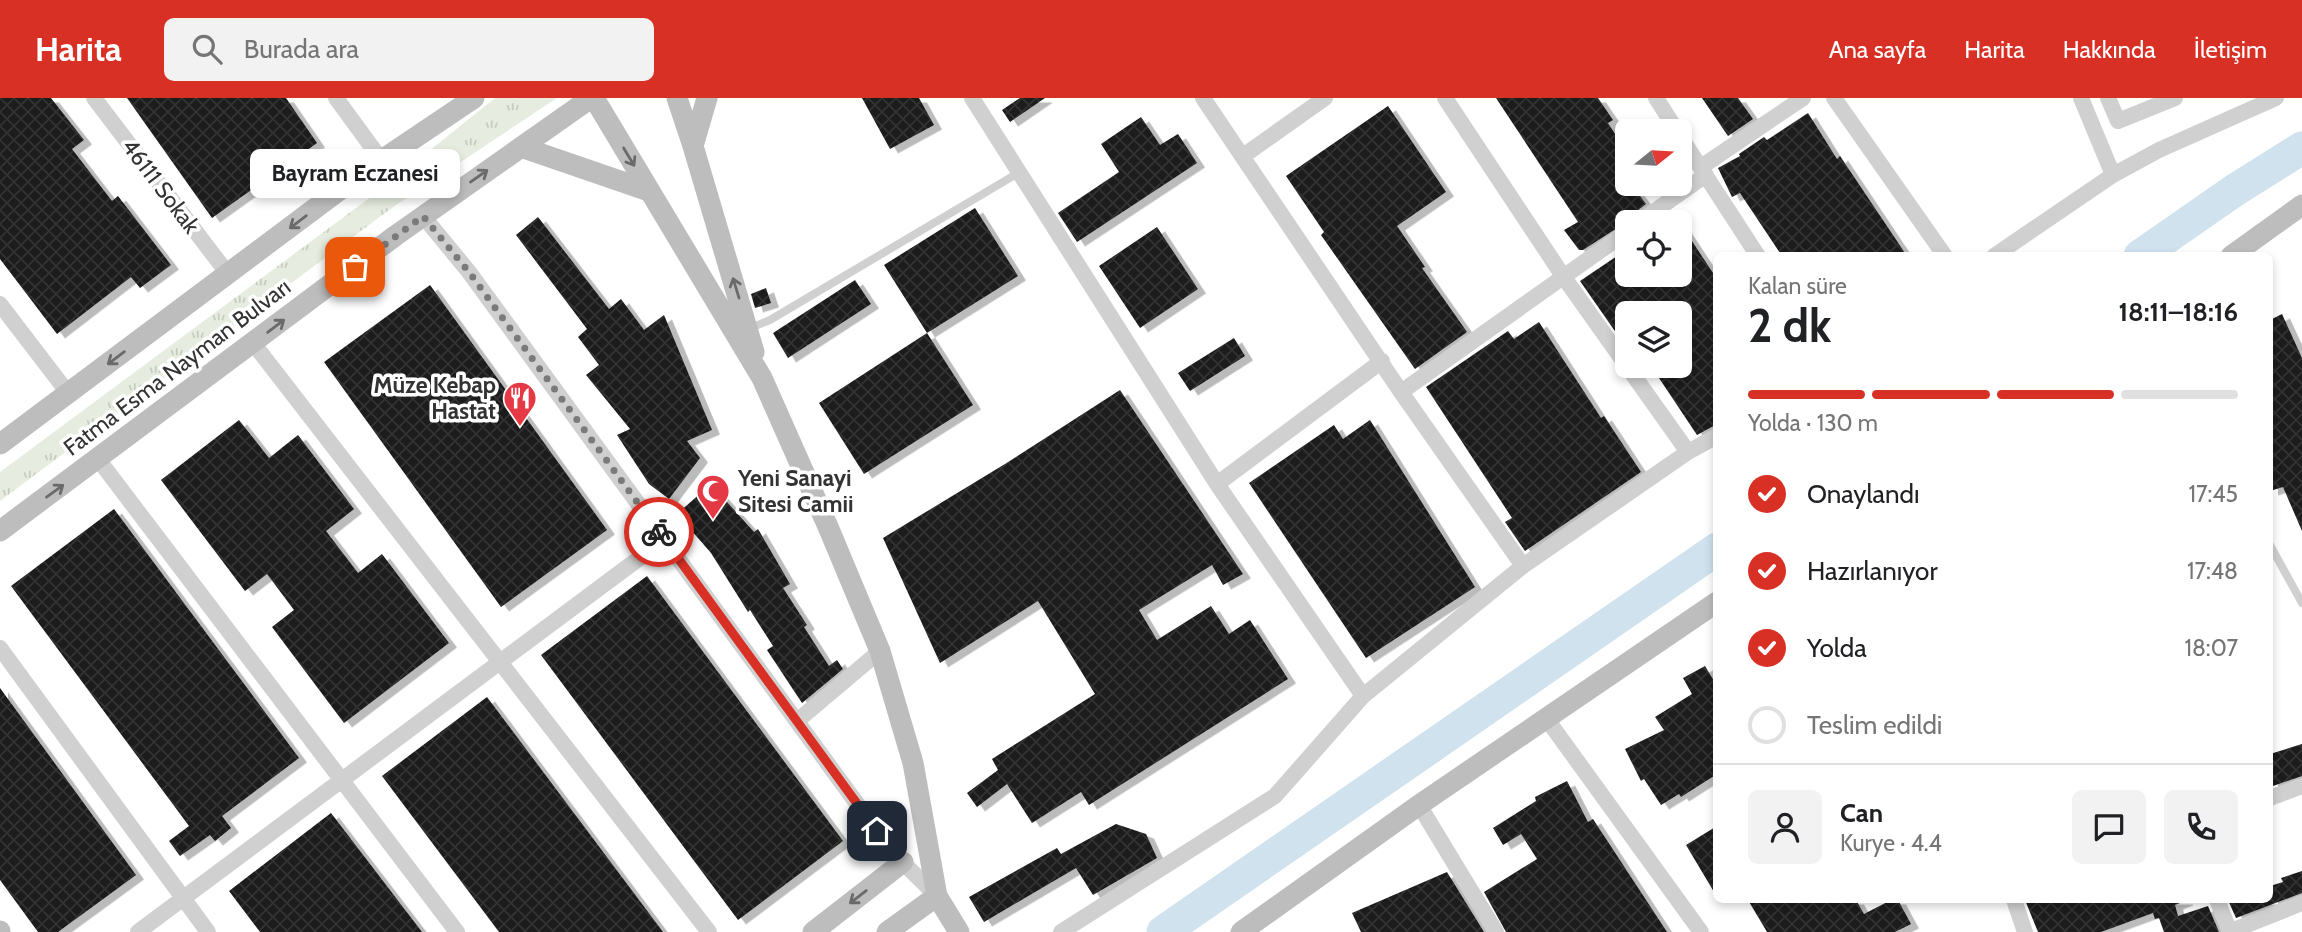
<!DOCTYPE html>
<html lang="tr">
<meta charset="utf-8">
<style>
:root{--surface:#fff;--page:#f2f2f2;--text:#202124;--muted:#757577;--line:#e0e0e0;--accent:#d93025}
body{margin:0;font-family:Cabin,sans-serif;background:var(--page);color:var(--text);height:100vh;display:flex;flex-direction:column;font-size:26px;white-space:nowrap}
*{box-sizing:border-box;margin:0}
p{font-size:23px;color:var(--muted)}
.icon{flex:none;width:38px;height:38px;fill:none;stroke:currentColor;stroke-width:2;stroke-linecap:round;stroke-linejoin:round}
.map{position:relative;flex:1;overflow:hidden}
.panel{position:absolute;left:1713px;top:154px;width:560px;height:651px;display:flex;flex-direction:column;background:var(--surface);border-radius:10px;box-shadow:0 4px 10px #0003}
.panel>*{flex:none}
.needle{width:46px;rotate:72deg}
.buttons{position:absolute;left:1615px;top:21px;display:grid;gap:14px}
.buttons a{display:grid;place-items:center;width:77px;height:77px;border-radius:10px;background:var(--surface);box-shadow:0 4px 10px #0003;font-size:35px}
.pin{position:absolute;display:grid;place-items:center;width:60px;height:60px;color:#fff;margin:-30px;border-radius:14px;box-shadow:0 4px 10px #0006}
.courier{position:absolute;display:grid;place-items:center;width:70px;height:70px;margin:-35px;border:5px solid #d93025;border-radius:50%;background:#fff;color:#222;box-shadow:0 2px 9px #0007}
.bubble{position:absolute;height:49px;border-radius:10px;background:var(--surface);box-shadow:0 4px 10px #0003;font-size:23px;font-weight:700;line-height:49px;text-align:center}
.overview em{font-style:normal;font-weight:700}
.overview div{display:flex;flex-direction:column-reverse}
.overview{display:flex;align-items:center;justify-content:space-between;height:119px;padding:0 35px}
h1{font-size:46px;font-weight:700;line-height:52px}
.bar{display:grid;grid-template-columns:repeat(4,1fr);gap:10px 7px;align-content:center;height:84px;padding:0 35px}
.bar i{height:9px;border-radius:5px;background:var(--line)}
.bar .active{background:var(--accent)}
.bar p{grid-column:span 4}
.line{display:flex;align-items:center;gap:18px;padding:0 35px;border-top:2px solid var(--line)}
.line div{flex:1}
.round{display:grid;place-items:center;flex:none;width:74px;height:74px;border-radius:10px;background:var(--page)}
ol{padding:0 35px;list-style:none}
li{display:flex;align-items:center;gap:21px;height:77px}
li p{margin-inline-start:auto}
li .icon{padding:7px;border-radius:50%;background:var(--accent);color:#fff;stroke-width:4}
li:last-child{color:var(--muted)}
li i{width:38px;height:38px;border:4px solid var(--line);border-radius:50%}
header{display:flex;align-items:center;gap:42px;box-sizing:border-box;height:98px;padding:0 35px;background:var(--accent);color:#fff}
header strong{font-size:33px}
nav{display:flex;gap:38px;margin-inline-start:auto;font-size:24px}
.search{width:490px;height:63px;background:var(--page);display:flex;align-items:center;gap:18px;box-sizing:border-box;padding:0 24px;border-radius:10px;color:var(--muted);font-size:26px}
.map>svg:first-child{display:block}
.grass{fill:url(#grass-tufts)}
.lines{fill:none;stroke-linecap:round;stroke-linejoin:round}
.river{stroke:#cfe2ee;stroke-width:33}
.building{fill:url(#building-cross-hatch);filter:url(#shadow)}
.lane{stroke:#d0d0d0;stroke-width:8}
.street{stroke:#d0d0d0;stroke-width:16}
.secondary{stroke:#bdbdbd;stroke-width:21}
.oneway{stroke:#6a6a6a}
.done{stroke:#7a7a7a;stroke-width:7;stroke-dasharray:0 12.6}
.route{stroke:#d93025;stroke-width:9}
.labels{text-anchor:middle;dominant-baseline:central;stroke-width:7;stroke-linejoin:round;paint-order:stroke}
.street-label{font-size:23px;fill:#333;stroke:#fff}
.poi-label{font-size:23px;font-weight:bold;fill:#333;stroke:#fff;text-anchor:end}
</style>
<header>
<strong>Harita</strong>
<div class="search"><svg class="icon" aria-label="search" viewBox="0 0 24 24"><circle cx="10" cy="10" r="6"/><path d="M15 15l6 6"/></svg>Burada ara</div>
<nav><a>Ana sayfa</a><a>Harita</a><a>Hakkında</a><a>İletişim</a></nav>
</header>
<div class="map">
<svg width="2302" height="834" viewBox="0 0 2302 834">
<defs>
<pattern id="grass-tufts" width="24" height="20" patternUnits="userSpaceOnUse" patternTransform="scale(1.75)"><rect width="24" height="20" fill="#e6ecdf"/><path d="M3 7l-1-3M5 7V3M7 7l1-3M15 17l-1-3M17 17v-4M19 17l1-3" fill="none" stroke="#c6cbc0"/></pattern>
<pattern id="building-cross-hatch" width="8" height="8" patternUnits="userSpaceOnUse" patternTransform="scale(1.75)"><rect width="8" height="8" fill="#1a1a1a"/><path d="M0 0l8 8M0 8l8-8" fill="none" stroke="#333"/></pattern>
<filter id="shadow"><feDropShadow dx="8" dy="4.5" stdDeviation="0" flood-color="#0004"/></filter>
</defs>
<rect width="100%" height="100%" fill="#fff"/>
<path class="grass" d="M495,0H557L393,109L0,403V374L383,90Z"/>
<g class="lines">
<path class="river" d="M2140,158L2235,92L2302,50
M1163,834L1717,451"/>
</g>
<path class="building" d="M0,0H51L84,42L72,51L112,103L118,98L171,167L140,190L131,179L57,236L0,161Z
M127,0H286L317,45L212,120Z
M862,0H919L934,27L890,51Z
M1020,0H1045L1010,24L1002,12Z
M1496,0H1598L1613,22L1608,25L1628,56V86H1631L1646,106L1628,120V123L1583,152H1579L1564,132L1578,124Z
M1702,0H1738L1753,21L1728,38Z
M1388,8L1446,94L1397,128L1425,169L1422,170L1467,234L1415,271L1321,137L1324,134L1286,78Z
M1808,15L1837,61L1840,58L1907,158H1782L1740,95L1732,99L1718,70L1740,58L1739,56L1764,39L1767,42Z
M1141,19L1160,47L1178,36L1197,65L1077,144L1058,115L1119,74L1101,46Z
M975,110L1018,178L927,235L884,167Z
M538,119L609,211L621,201L644,232L664,217L712,332L687,343L700,360L669,401L649,386L617,337L630,331L586,277L599,267L578,239L587,231L516,137Z
M1680,125L1717,181V326L1697,337L1651,268H1680V215H1628V233L1619,239L1580,183L1623,154H1617L1628,146V177H1680Z
M1157,129L1198,191L1140,230L1099,168Z
M855,182L871,206L788,260L773,235Z
M430,187L607,432L501,509L324,264Z
M766,190L771,205L755,210L751,196Z
M2282,216L2302,260V433L2283,389L2270,393V222Z
M1539,224L1601,320L1604,318L1641,374L1525,453L1505,424L1512,420L1426,289L1508,233L1514,241Z
M927,235L973,307L864,376L819,305Z
M1234,240L1245,258L1190,293L1178,275Z
M1120,292L1243,476L1223,487L1212,467L1139,512L1157,542L1211,508L1229,536L1250,522L1288,581L1089,707L1081,694L1032,725L1007,686L977,709L967,695L998,672L992,661L1095,596L1038,503L940,565L883,440L1005,366Z
M239,322L269,360L298,337L354,411L326,433L358,475L382,456L449,545L344,625L272,529L294,512L267,476L245,493L161,382Z
M1370,322L1475,489L1366,560L1249,385L1334,327L1343,341Z
M711,386L754,434L758,431L790,486L783,490L807,527L804,529L829,568L837,562L843,571L802,605L767,552L773,548L750,512L748,514L711,455L677,416Z
M114,411L299,660L222,718L231,730L215,743L210,737L180,758L169,743L189,728L11,488Z
M647,478L843,743L738,822L541,557Z
M1705,568L1717,588V676L1681,699L1679,696L1661,707L1644,681L1641,683L1625,651L1664,632L1655,619L1692,596L1683,580Z
M0,590L136,777L58,834H38L0,782Z
M487,599L663,834H499L382,678Z
M2302,646V678L2270,689V656Z
M1567,683L1588,724L1593,721L1667,834H1506L1484,794L1537,761L1521,736L1503,747L1493,730L1536,703L1535,699Z
M331,715L422,834H260L229,793Z
M1116,726L1146,736L1157,760L1093,797L1076,770L984,824L969,799L1057,750L1061,756Z
M1717,728V799L1686,747Z
M2302,773V795L2236,820L2228,802H2270V788L2283,784L2281,780Z
M1447,774L1484,834H1361L1352,815Z
M1748,802H1856L1864,816L1891,802H1898L1911,826L1895,834H1767Z
M2025,802H2185V803L2175,807L2178,818L2208,808L2219,834H2164L2159,820L2155,821L2153,815L2101,834H2038Z"/>
<g class="lines">
<path class="lane" d="M748,231L770,222L1020,74
M2270,447L2302,505"/>
<path class="street" d="M94,0L228,176
M336,0L382,63
M972,0L1217,386L1363,598
M1203,0L1401,294L1523,468
M1445,0L1563,178L1688,354
M1656,0L1677,33
M1834,0L1945,158
M2081,0L2113,77L2159,52L2276,0
M2108,0L2118,23L2175,0
M1680,38L1758,158
M1243,58L1325,0
M1701,69L1803,0
M423,118L469,174L893,755L937,798
M1639,124L1706,77
M1994,158L2113,77
M0,206L68,295
M253,245L709,834
M1401,294L1628,133
M98,361L457,834
M1217,386L1382,263
M0,550L208,834
M1546,620L1701,834
M797,623L880,553
M2270,700L2302,688
M1419,707L1496,834
M2014,802L2025,834
M2217,802L2230,834
M138,834L665,441
M1061,834L1275,698L1363,598L1523,468L1688,354L1717,338
M2229,834L2302,805"/>
<path class="secondary" d="M594,0L762,280L829,431L880,553L913,665L937,798L959,834
M677,0L693,48L754,254
M693,48L707,0
M521,49L649,93
M2231,158L2302,107
M0,346L361,76L474,0
M0,433L395,138L591,0
M0,833V834
M813,834L903,764
M887,834L937,798
M1241,834L1419,707L1717,504"/>
</g>
<defs><path id="oneway-shaft" d="M-6 0H5M1.5-3L5.5 0L1.5 3" fill="none" stroke-width="1.6" stroke-linecap="round" stroke-linejoin="round" transform="scale(1.75)"/></defs>
<g class="oneway">
<use href="#oneway-shaft" transform="translate(629 59) rotate(59)"/>
<use href="#oneway-shaft" transform="translate(479 78) rotate(-35)"/>
<use href="#oneway-shaft" transform="translate(298 124) rotate(143)"/>
<use href="#oneway-shaft" transform="translate(736 190) rotate(-107)"/>
<use href="#oneway-shaft" transform="translate(276 228) rotate(-37)"/>
<use href="#oneway-shaft" transform="translate(116 260) rotate(143)"/>
<use href="#oneway-shaft" transform="translate(55 393) rotate(-36)"/>
<use href="#oneway-shaft" transform="translate(858 799) rotate(142)"/>
</g>
<g class="lines">
<path class="done" d="M355,169L423,118L469,174L659,434"/>
<path class="route" d="M659,434L877,733"/>
</g>
<defs>
<symbol id="restaurant-pin" viewBox="-11 -11 22 30"><path d="M0 17L-7.5 6A9.5 9.5 0 1 1 7.5 6Z" fill="#e63946" stroke="#fff"/><path d="M-5-6h1v4h1v-4h1v4h1v-4h1v5L-1.5 .5V6h-2V.5L-5-1ZM5-6V6H3V1.5H1.5Q1.5-4 5-6Z" fill="#fff"/></symbol>
<symbol id="mosque-pin" viewBox="-11 -11 22 30"><path d="M0 17L-7.5 6A9.5 9.5 0 1 1 7.5 6Z" fill="#e63946" stroke="#fff"/><path d="M3.5-4.9A6 6 0 1 0 3.5 4.9A5 5 0 1 1 3.5-4.9Z" fill="#fff"/></symbol>
</defs>
<g fill-rule="evenodd">
<use href="#restaurant-pin" x="501" y="281" width="38" height="52"/>
<use href="#mosque-pin" x="694" y="374" width="38" height="52"/>
</g>
<g class="labels">
<g class="street-label">
<text transform="translate(161 88) rotate(53)">46111 Sokak</text>
<text transform="translate(177 269) rotate(-37)">Fatma Esma Nayman Bulvarı</text>
</g>
<g class="poi-label">
<text x="496" y="287">Müze Kebap<tspan x="496" dy="26">Hastat</tspan></text>
<text x="738" y="380" text-anchor="start">Yeni Sanayi<tspan x="738" dy="26">Sitesi Camii</tspan></text>
</g>
</g>
</svg>
<div class="buttons">
<a><svg class="needle" viewBox="-14 -14 28 28"><path d="M0-13l5 13h-10z" fill="#e53935"/><path d="M0 13l5-13h-10z" fill="#757577"/></svg></a>
<a><svg class="icon" aria-label="locate" viewBox="0 0 24 24"><circle cx="12" cy="12" r="6"/><path d="M12 2v4M12 18v4M2 12h4M18 12h4"/></svg></a>
<a><svg class="icon" aria-label="layers" viewBox="0 0 24 24"><path d="M12 4l9 5-9 5-9-5zM3 14l9 5 9-5"/></svg></a>
</div>
<div class="pin" style="left:355px;top:169px;background:#ea580c"><svg class="icon" aria-label="bag" viewBox="0 0 24 24"><path d="M5 8h14l-1 12H6zM9 8a3 3 0 0 1 6 0"/></svg></div>
<div class="pin" style="left:877px;top:733px;background:#1f2937"><svg class="icon" aria-label="home" viewBox="0 0 24 24"><path d="M3 11l9-7 9 7M6 9v11h12V9"/></svg></div>
<div class="courier" style="left:659px;top:434px"><svg class="icon" aria-label="bike" viewBox="0 0 24 24"><circle cx="6" cy="16" r="4"/><circle cx="18" cy="16" r="4"/><path d="M6 16l4-8h5l3 8M10 8l3 8H6M13 5h3"/></svg></div>
<div class="bubble" style="left:250px;top:51px;width:210px">Bayram Eczanesi</div>
<section class="panel">
<div class="overview"><div><h1>2 dk</h1><p>Kalan süre</p></div><em>18:11–18:16</em></div>
<div class="bar"><i class="active"></i><i class="active"></i><i class="active"></i><i></i><p>Yolda · 130 m</p></div>
<ol>
<li><svg class="icon" aria-label="check" viewBox="0 0 24 24"><path d="M5 12l5 5 9-10"/></svg>Onaylandı<p>17:45</p></li>
<li><svg class="icon" aria-label="check" viewBox="0 0 24 24"><path d="M5 12l5 5 9-10"/></svg>Hazırlanıyor<p>17:48</p></li>
<li><svg class="icon" aria-label="check" viewBox="0 0 24 24"><path d="M5 12l5 5 9-10"/></svg>Yolda<p>18:07</p></li>
<li><i></i>Teslim edildi</li>
</ol>
<div class="line" style="height:126px"><a class="round"><svg class="icon" aria-label="person" viewBox="0 0 24 24"><circle cx="12" cy="8" r="4"/><path d="M4 21q1-7 8-7t8 7"/></svg></a><div><b>Can</b><p>Kurye · 4.4</p></div><a class="round"><svg class="icon" aria-label="chat" viewBox="0 0 24 24"><path d="M4 5h16v11H9l-5 4z"/></svg></a><a class="round"><svg class="icon" aria-label="phone" viewBox="0 0 24 24"><path d="M5 4h4l2 5-3 2q2 4 5 5l2-3 5 2v4C11 20 4 13 5 4z"/></svg></a></div>
</section>
</div>
